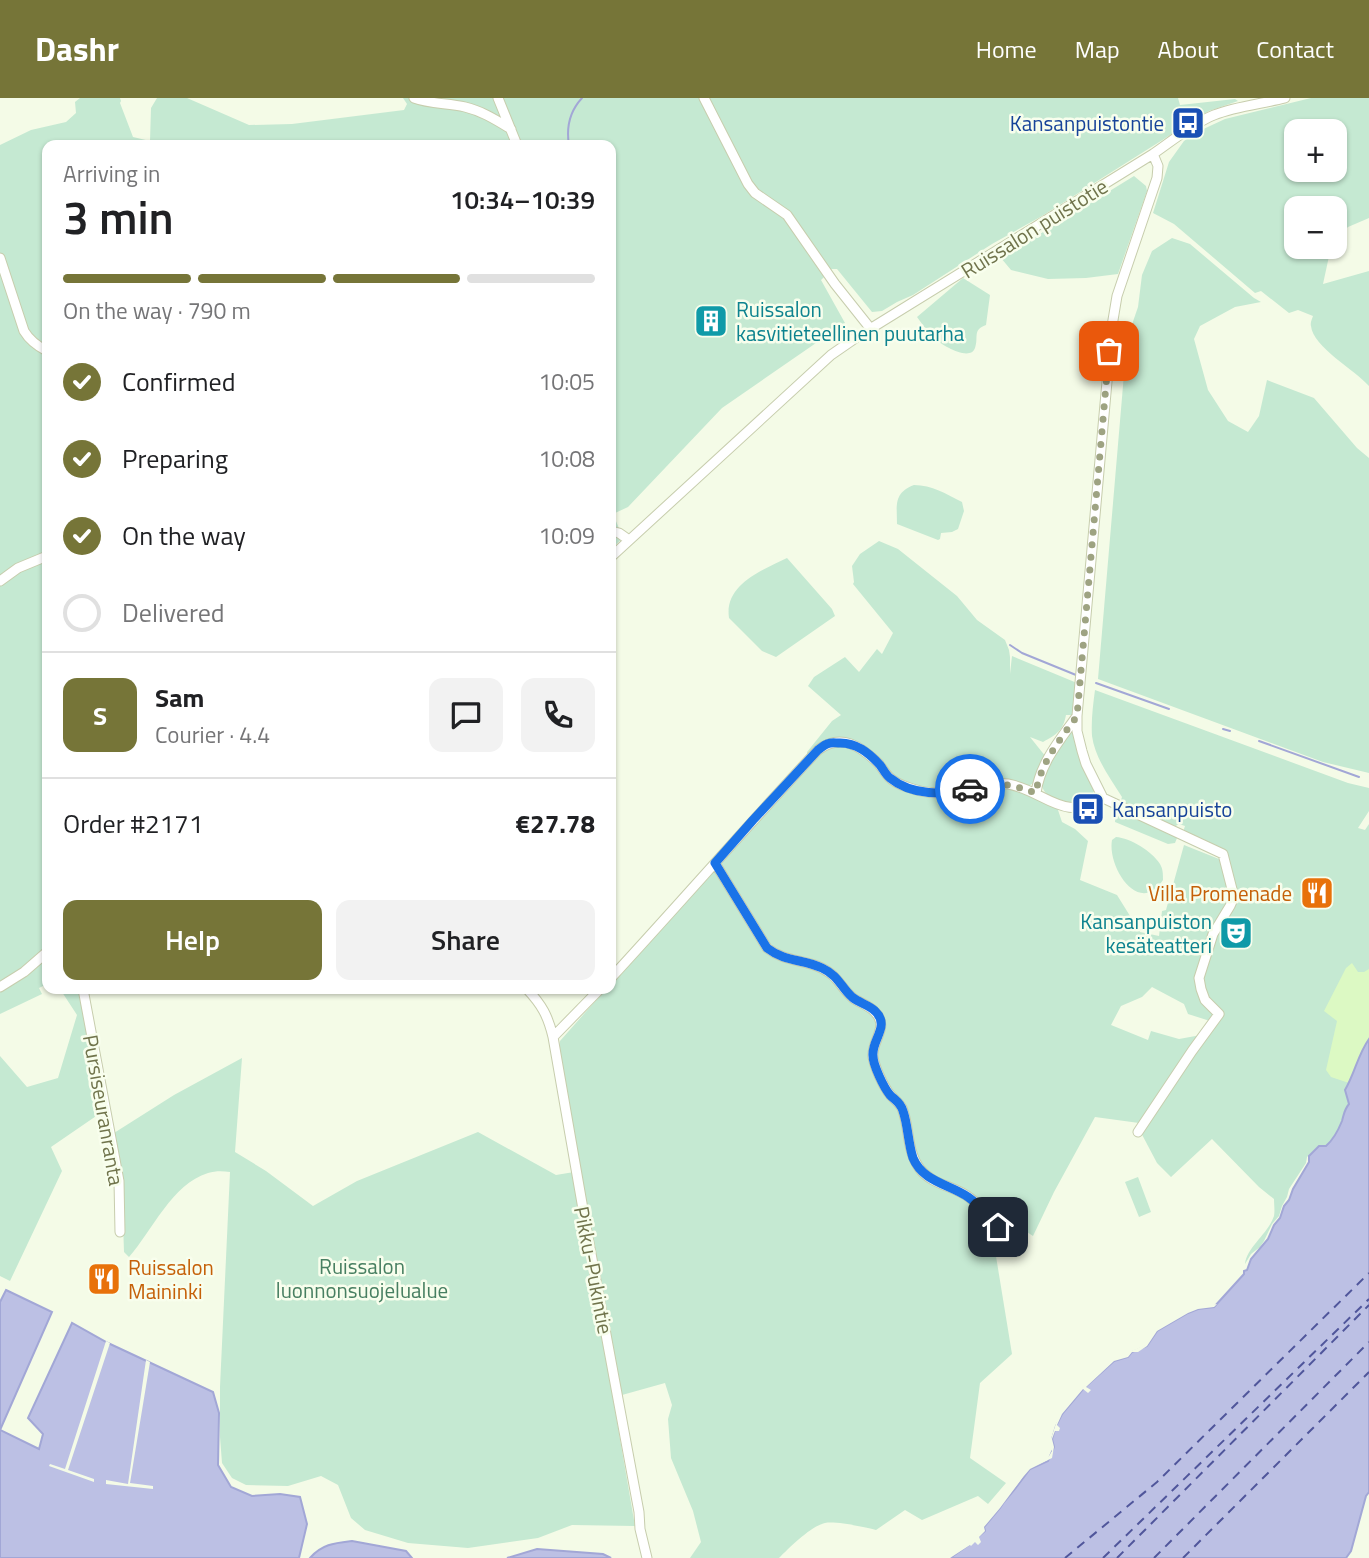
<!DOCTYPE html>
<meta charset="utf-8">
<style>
:root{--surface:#fff;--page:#f2f2f2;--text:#202124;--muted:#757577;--line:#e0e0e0;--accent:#767538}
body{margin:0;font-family:"Titillium Web",sans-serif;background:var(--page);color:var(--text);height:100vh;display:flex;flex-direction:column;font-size:26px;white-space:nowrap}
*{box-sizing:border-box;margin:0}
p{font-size:23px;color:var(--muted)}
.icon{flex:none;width:38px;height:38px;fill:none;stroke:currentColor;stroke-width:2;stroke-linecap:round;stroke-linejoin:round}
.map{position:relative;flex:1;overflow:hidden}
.sheet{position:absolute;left:42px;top:42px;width:574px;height:854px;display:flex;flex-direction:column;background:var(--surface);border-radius:14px;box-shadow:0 2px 5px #0004}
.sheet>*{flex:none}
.fabs{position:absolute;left:1284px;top:21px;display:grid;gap:14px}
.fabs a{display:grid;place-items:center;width:63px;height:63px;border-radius:14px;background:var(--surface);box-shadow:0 2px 5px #0004;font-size:35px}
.pin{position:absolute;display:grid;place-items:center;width:60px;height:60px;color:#fff;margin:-30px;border-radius:14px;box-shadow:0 4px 10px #0006}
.courier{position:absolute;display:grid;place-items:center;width:70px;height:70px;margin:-35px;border:5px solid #1a73e8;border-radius:50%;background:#fff;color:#222;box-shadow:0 2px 9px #0007}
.summary em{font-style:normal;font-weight:600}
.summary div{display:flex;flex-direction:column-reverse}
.summary{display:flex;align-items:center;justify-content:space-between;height:119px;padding:0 21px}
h1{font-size:46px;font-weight:600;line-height:52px}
.bar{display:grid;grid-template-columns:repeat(4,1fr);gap:10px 7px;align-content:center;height:84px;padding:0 21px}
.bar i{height:9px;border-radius:5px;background:var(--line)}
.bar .selected{background:var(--accent)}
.bar p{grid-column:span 4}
.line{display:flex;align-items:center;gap:18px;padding:0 21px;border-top:2px solid var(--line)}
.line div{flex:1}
.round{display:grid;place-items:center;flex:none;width:74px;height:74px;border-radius:14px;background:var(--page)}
ol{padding:0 21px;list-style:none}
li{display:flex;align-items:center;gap:21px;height:77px}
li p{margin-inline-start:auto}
li .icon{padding:7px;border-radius:50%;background:var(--accent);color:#fff;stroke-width:4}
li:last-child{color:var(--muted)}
li i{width:38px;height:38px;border:4px solid var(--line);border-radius:50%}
.action{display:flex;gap:14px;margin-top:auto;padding:14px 21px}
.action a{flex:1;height:80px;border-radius:14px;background:var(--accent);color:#fff;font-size:28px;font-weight:600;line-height:80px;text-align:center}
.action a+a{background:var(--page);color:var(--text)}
header{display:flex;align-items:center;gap:42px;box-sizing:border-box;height:98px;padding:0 35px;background:var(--accent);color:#fff}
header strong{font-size:33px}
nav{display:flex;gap:38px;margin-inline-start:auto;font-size:24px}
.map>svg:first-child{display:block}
.green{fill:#c5e9d2;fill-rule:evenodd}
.sand{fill:#dcf9c3}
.water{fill:#bcc0e4;stroke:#a2a7d6;stroke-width:2}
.pier{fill:#f4fbe7}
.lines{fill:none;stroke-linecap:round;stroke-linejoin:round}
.stream{stroke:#a2a7d6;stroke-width:2}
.ferry{stroke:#50569b;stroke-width:2;stroke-dasharray:9 7;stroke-linecap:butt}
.minor-casing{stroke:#c7cdad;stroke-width:11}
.minor{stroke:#fff;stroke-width:9}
.done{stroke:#9ea382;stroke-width:7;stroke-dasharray:0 12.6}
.route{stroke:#1a73e8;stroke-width:9}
.labels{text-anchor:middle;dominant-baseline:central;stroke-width:5;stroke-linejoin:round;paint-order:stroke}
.transit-label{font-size:21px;fill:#164399;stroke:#f8feed;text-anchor:end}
.street-label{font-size:21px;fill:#70744c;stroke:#f8feed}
.culture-label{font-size:21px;fill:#0d838f;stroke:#f8feed;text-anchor:start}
.food-label{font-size:21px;fill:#c56008;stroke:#f8feed;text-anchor:end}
.park-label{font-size:21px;fill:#477f61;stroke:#f8feed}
</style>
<header>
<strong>Dashr</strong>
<nav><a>Home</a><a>Map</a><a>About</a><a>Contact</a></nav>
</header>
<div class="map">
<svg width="1369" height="1460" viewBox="0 0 1369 1460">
<rect width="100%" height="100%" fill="#f4fbe7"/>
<path class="green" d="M80,0H120L121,3L120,5L133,39L150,43L151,10L157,0H187L249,27L292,26L404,12L407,6L403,0H1178L1180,7L1235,1L1238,3L1209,13L1186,26L1164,41L1042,118L992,146L913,197L897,204L882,213L872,214L837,171H832L821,182L845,225L722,310L628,409L613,416L623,440L611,451V47H47V886L39,890L42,896L0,916V47L31,32L66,24L76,15L75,4Z
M1311,0H1369V120L1348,129L1335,141V110H1297V149H1331L1323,186L1369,173V288C1355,272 1313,249 1311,228C1310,225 1312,221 1313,218L1298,212L1289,215L1261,193L1255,195L1174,126L1153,115L1169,64L1184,43L1197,34L1225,21ZM1297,33H1335V72H1297Z
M1134,78L1146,88L1147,93L1118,176L1086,180L1048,181L1011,172L1001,160Z
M1172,140L1190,146L1254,200L1261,204L1235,209L1200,228L1194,241L1208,292L1228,323L1248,334L1259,318L1267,282L1314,300L1357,350L1369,360V675L1323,664L1098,581L1127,241L1138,209L1142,177L1152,153Z
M963,180L990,197L986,227C972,232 979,239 975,250C970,264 942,247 935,241C928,235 923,227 917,219Z
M914,387C932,387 946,396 962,404L964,413L958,431L952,434L941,435L940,441L938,442L897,426C897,408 893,395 914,387Z
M879,443L898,451L957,498L977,522L1005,542L1009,552L1010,559V576L1012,558L1077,585L1075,610L1073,617H1066C1063,633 1057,636 1043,644L1030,639L1046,659L1033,685L1029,688L1057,709L1062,724L1075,731L1088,743L1080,782L1117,797L1140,834L1159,838L1162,813L1166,812L1184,747L1219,761L1223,752L1183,734L1185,728L1179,726L1174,729L1120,705L1122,699C1110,680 1095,660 1092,638C1091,623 1093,607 1095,592L1348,685L1369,690V713L1358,730L1365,732L1369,726V941L1345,992L1349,1004L1348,1015L1331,1047L1316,1050L1307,1059L1306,1065L1289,1091L1287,1099L1282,1108L1279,1118L1272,1126L1264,1143L1260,1149L1251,1156L1245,1166C1247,1149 1268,1136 1274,1118C1275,1113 1274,1106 1274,1101L1259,1089L1212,1041L1171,1079L1157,1065L1138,1029L1139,1025L1095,1019L1054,1094L1033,1138L1015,1126L993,1140L1012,1256L980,1285L970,1360L1006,1385L988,1406L978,1398L922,1422L905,1412L876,1432C865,1429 836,1423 825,1425C811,1428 789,1450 779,1460H690L701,1444L693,1413L671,1360L668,1321L672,1307L665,1285L622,1297L558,954L560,943L606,891H611V885L810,661L807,657V654L832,623L841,617L808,588L814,579L845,559L859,574L877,551L882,556L893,535L853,486L854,484L852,468L860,456ZM1152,889L1184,906L1188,916L1210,923L1201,937L1179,941L1151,933L1148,942L1111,927L1121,908L1142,899Z
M787,460L832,511L835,518L776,559L762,553L729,520C724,486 763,472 787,460Z
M1073,631L1094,692C1093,696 1093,700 1090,702C1078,712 1039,703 1042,683C1045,664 1062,646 1073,631Z
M1116,711L1176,736L1177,740L1175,745L1168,746L1115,724Z
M1116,739C1130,740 1152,753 1160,766C1163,771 1163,776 1163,782C1139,819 1107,769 1112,742Z
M60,891H78L102,1014L51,1049L62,1073L10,1183L0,1178V958L27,989L58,980L77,917Z
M242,960L235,1054L266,1073L313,1108L357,1083L478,1034L556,1077L574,1074L635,1428L572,1427L538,1440L468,1450L408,1445L365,1432L351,1420L338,1387L321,1378L288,1388L246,1387L232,1380L222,1365L220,1339V1289L230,1074C222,1073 215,1073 208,1075C172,1086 152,1133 129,1159L124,1154L122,1094L114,1035L174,997Z
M1138,1079L1151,1114L1139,1119L1125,1084Z"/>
<path class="sand" d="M1352,865L1358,874H1364L1369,871V941L1349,985L1331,979L1326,972L1337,923L1324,913L1346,870Z"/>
<path class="water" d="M1369,941V1394L1366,1398L1351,1453L1346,1460H950L970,1446L985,1433L984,1429L1000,1410L1004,1404L1015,1391L1030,1371L1048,1363L1054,1349L1052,1341L1056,1328L1062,1316L1083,1291L1114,1263L1128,1259L1132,1254L1147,1248L1157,1233L1188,1215L1198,1211L1214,1209L1244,1176V1173L1247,1172L1251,1161L1268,1141L1274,1127L1280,1120L1284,1108L1289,1102L1293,1091L1309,1064V1058L1319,1048H1326C1334,1041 1338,1033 1342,1023C1344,1016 1344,1012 1349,1006L1345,992C1355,975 1358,956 1369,941Z
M6,1192L52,1214L0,1332L39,1351L43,1336L28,1320L72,1225L108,1245L213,1294L219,1315L218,1367L231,1389L252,1398L280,1396L300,1399L307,1426L299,1460H0V1204Z
M352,1443L406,1453L412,1460H310C322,1446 335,1445 352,1443Z
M537,1451L603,1456L611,1460H507Z"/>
<path class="pier" d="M1217,1206L1214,1209L1198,1211L1188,1215L1157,1233L1147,1248L1138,1254H1132L1128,1259L1114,1263L1086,1289L1091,1292L1088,1295L1083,1291L1062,1316L1057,1327L1060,1330L1059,1333H1055L1052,1341L1054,1349L1052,1360L1030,1371L1023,1379L1000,1410L984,1429L985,1433L979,1439L981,1444L978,1447L975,1444L971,1448L970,1447L950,1460H946L977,1437L981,1432V1427L1010,1393L1027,1368L1043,1363L1049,1358L1052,1353L1049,1347L1059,1316L1073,1298L1112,1261L1145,1247L1153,1233L1178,1216L1195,1209Z
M106,1243L110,1245L68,1372L94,1381V1384L49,1368L50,1366L65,1371Z
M146,1262L150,1264L130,1385L153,1388V1391L106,1386V1382L128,1386Z"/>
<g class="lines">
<path class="stream" d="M569,47C566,29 569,14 582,0
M1010,547L1022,555L1076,577
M1096,585L1169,611
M1223,631L1230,633
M1259,643L1359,679"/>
<path class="ferry" d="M1065,1460L1157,1384L1369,1175
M1103,1460L1369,1201
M1117,1460L1369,1207
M1154,1460L1369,1244
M1183,1460L1369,1274"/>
<defs>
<path id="minor" d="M414,0C430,6 448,5 465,9C482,13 496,22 511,31
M498,0L517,47
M704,0L748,86L755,95L787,117L835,186L870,230
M0,160L24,233C30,243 37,248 47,253
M611,433L619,435L629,442
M611,459L831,257L857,239L1153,56C1172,43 1192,26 1214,17C1237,8 1262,6 1285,0
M0,483L18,470L47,458
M1036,695C1040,665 1060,642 1077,618
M715,765L767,850C784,863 799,861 817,868C839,877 838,887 853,900C860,905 870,908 875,914C890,929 871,943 873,959C875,970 882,985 888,994C892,1000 898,1003 902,1010C910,1029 906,1053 920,1071C932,1087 955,1088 970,1100C986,1112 998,1129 1010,1144
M611,880C681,804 748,727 818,652C841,635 861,648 879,666C882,670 885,675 889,679C893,683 901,687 907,689C927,697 950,696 971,691C983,688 995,684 1008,686C1044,692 1064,726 1103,700
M0,889L24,874L47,854
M83,891L119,1083L120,1134
M527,891C542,907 548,918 553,939L587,1134L639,1414L640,1431L647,1460
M553,939L600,891
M1138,1034L1192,953L1219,916L1205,902L1201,891L1199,880L1213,836L1230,808L1234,799L1223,756L1103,700L1086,666L1082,653L1077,633V618L1112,228L1117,198L1157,80L1158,68L1153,56"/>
</defs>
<use href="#minor" class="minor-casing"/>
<use href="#minor" class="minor"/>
</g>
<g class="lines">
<path class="done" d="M970,691C1001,684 1006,685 1036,695C1040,665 1060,642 1077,618L1109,253"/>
<path class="route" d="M970,691C944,697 912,698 890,680C886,677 883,671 880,667C869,655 856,644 838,645C835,645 831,644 827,646C824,647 821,650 818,652L753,722L715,765L767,850C785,864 803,861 822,870C839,878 840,888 852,899C859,905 869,907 875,913C891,928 871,942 873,958C873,967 884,990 890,997C895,1002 901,1005 903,1013C908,1027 908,1045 913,1060C923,1084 949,1086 968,1099C980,1107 989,1119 998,1129"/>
</g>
<defs>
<symbol id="bus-square" viewBox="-11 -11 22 22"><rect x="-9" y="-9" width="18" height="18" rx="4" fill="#1a4fb4" stroke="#f8feed"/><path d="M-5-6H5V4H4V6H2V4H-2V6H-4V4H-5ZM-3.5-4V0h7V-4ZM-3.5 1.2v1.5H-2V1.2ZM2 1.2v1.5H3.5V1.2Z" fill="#fff"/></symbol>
<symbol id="building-square" viewBox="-11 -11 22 22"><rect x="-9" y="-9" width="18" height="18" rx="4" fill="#0f9aa8" stroke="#f8feed"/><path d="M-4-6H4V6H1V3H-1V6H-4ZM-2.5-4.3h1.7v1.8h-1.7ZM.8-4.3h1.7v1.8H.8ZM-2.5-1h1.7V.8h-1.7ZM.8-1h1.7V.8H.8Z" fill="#fff"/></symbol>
<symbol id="restaurant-square" viewBox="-11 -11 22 22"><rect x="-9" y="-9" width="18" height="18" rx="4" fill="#e8710a" stroke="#f8feed"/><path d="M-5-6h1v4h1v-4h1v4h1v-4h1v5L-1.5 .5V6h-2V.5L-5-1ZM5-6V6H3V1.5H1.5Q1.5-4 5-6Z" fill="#fff"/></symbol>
<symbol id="theatre-square" viewBox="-11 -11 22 22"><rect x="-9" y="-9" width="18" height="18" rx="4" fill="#0f9aa8" stroke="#f8feed"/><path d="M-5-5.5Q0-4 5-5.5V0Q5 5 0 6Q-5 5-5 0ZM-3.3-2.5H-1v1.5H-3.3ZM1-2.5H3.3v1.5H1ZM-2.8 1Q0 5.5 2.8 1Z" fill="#fff"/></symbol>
</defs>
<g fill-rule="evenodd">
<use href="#bus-square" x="1169" y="6" width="38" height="38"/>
<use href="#building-square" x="692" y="204" width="38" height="38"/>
<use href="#bus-square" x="1069" y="692" width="38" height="38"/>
<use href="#restaurant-square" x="1298" y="776" width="38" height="38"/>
<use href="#theatre-square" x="1217" y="816" width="38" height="38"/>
<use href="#restaurant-square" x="85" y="1162" width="38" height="38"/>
</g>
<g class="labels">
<g class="transit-label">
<text x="1164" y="25">Kansanpuistontie</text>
<text x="1112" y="711" text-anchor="start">Kansanpuisto</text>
</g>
<g class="street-label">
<text transform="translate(1034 130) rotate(-32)">Ruissalon puistotie</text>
<text transform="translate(104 1012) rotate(80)">Pursiseuranranta</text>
<text transform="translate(594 1172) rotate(79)">Pikku-Pukintie</text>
</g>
<g class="culture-label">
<text x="736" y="211">Ruissalon<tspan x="736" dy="24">kasvitieteellinen puutarha</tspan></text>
<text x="1212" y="823" text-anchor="end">Kansanpuiston<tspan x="1212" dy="24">kesäteatteri</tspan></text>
</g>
<g class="food-label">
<text x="1292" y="795">Villa Promenade</text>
<text x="128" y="1169" text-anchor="start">Ruissalon<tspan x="128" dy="24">Maininki</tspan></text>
</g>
<g class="park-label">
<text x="362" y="1168">Ruissalon<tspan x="362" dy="24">luonnonsuojelualue</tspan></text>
</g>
</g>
</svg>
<div class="fabs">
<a>+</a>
<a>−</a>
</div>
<div class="pin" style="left:1109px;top:253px;background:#ea580c"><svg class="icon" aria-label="bag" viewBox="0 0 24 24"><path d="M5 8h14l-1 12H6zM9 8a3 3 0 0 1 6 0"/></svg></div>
<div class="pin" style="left:998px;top:1129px;background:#1f2937"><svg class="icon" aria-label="home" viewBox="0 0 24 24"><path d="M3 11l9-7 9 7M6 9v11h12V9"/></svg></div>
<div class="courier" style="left:970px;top:691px"><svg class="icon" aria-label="car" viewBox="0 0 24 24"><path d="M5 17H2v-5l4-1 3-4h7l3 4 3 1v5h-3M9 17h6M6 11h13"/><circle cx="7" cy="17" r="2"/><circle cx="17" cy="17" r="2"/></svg></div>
<section class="sheet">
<div class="summary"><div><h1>3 min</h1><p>Arriving in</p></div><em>10:34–10:39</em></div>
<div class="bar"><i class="selected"></i><i class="selected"></i><i class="selected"></i><i></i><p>On the way · 790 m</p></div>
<ol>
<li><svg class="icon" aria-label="check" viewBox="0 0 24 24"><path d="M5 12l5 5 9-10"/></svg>Confirmed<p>10:05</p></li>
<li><svg class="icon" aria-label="check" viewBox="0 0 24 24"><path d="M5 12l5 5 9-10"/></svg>Preparing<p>10:08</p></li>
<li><svg class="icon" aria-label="check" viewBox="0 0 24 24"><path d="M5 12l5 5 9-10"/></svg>On the way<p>10:09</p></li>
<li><i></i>Delivered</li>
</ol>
<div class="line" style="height:126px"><b class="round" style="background:var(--accent);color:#fff">S</b><div><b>Sam</b><p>Courier · 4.4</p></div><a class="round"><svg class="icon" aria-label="chat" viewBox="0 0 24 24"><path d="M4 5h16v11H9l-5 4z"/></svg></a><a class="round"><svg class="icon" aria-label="phone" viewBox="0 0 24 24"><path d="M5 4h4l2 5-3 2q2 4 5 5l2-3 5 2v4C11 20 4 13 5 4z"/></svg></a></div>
<div class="line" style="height:91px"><div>Order #2171</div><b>€27.78</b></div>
<div class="action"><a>Help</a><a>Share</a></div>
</section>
</div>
